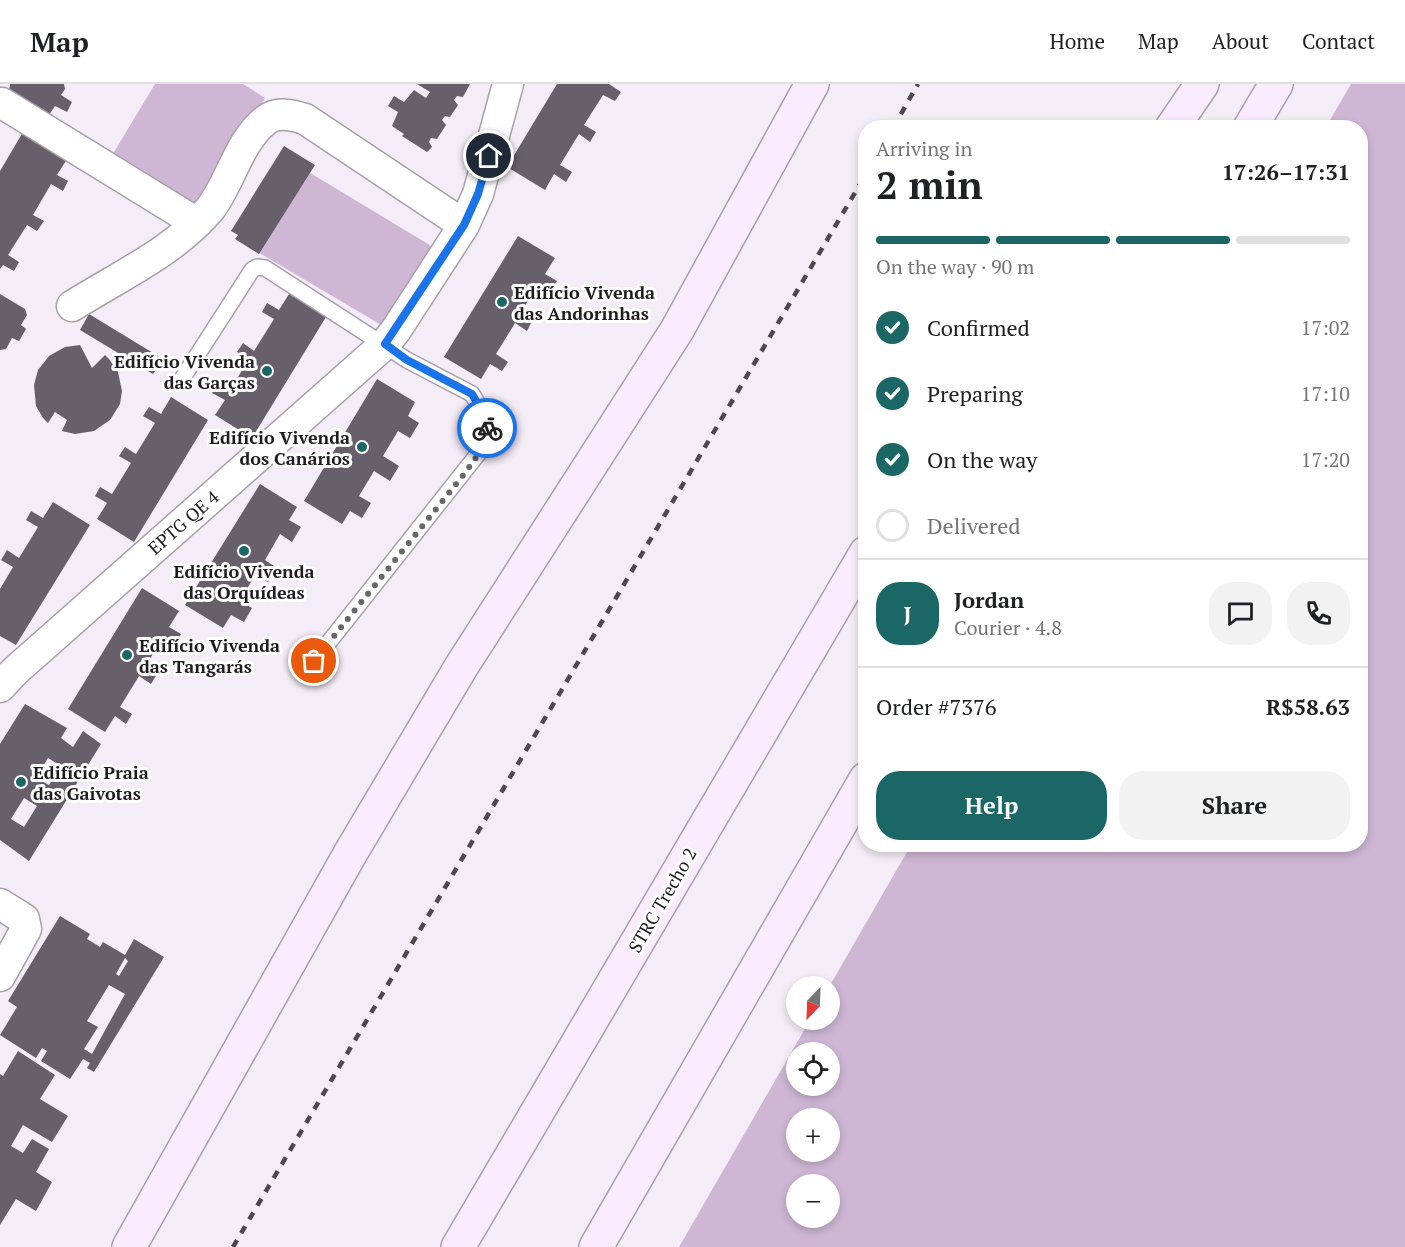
<!DOCTYPE html>
<meta charset="utf-8">
<style>
:root{--surface:#fff;--page:#f2f2f2;--text:#202124;--muted:#757577;--line:#e0e0e0;--accent:#1a6765}
body{margin:0;font-family:"PT Serif",serif;background:var(--page);color:var(--text);height:100vh;display:flex;flex-direction:column;font-size:22px;white-space:nowrap}
*{box-sizing:border-box;margin:0}
p{font-size:20px;color:var(--muted)}
.icon{flex:none;width:33px;height:33px;fill:none;stroke:currentColor;stroke-width:2;stroke-linecap:round;stroke-linejoin:round}
.map{position:relative;flex:1;overflow:hidden}
.side{position:absolute;left:858px;top:36px;width:510px;height:732px;display:flex;flex-direction:column;background:var(--surface);border-radius:24px;box-shadow:0 3px 9px #0003}
.side>*{flex:none}
.needle{width:39px;rotate:203deg}
.tools{position:absolute;left:786px;top:892px;display:grid;gap:12px}
.tools a{display:grid;place-items:center;width:54px;height:54px;border-radius:50%;background:var(--surface);box-shadow:0 3px 9px #0003;font-size:30px}
.pin{position:absolute;display:grid;place-items:center;width:51px;height:51px;color:#fff;margin:-26px;border:3px solid #fff;border-radius:50%;box-shadow:0 2px 6px #0007}
.courier{position:absolute;display:grid;place-items:center;width:60px;height:60px;margin:-30px;border:4px solid #1a73e8;border-radius:50%;background:#fff;color:#222;box-shadow:0 2px 8px #0007}
.head em{font-style:normal;font-weight:800}
.head div{display:flex;flex-direction:column-reverse}
.head{display:flex;align-items:center;justify-content:space-between;height:102px;padding:0 18px}
h1{font-size:39px;font-weight:800;line-height:45px}
.bar{display:grid;grid-template-columns:repeat(4,1fr);gap:9px 6px;align-content:center;height:72px;padding:0 18px}
.bar i{height:8px;border-radius:4px;background:var(--line)}
.bar .on{background:var(--accent)}
.bar p{grid-column:span 4}
.line{display:flex;align-items:center;gap:15px;padding:0 18px;border-top:2px solid var(--line)}
.line div{flex:1}
.round{display:grid;place-items:center;flex:none;width:63px;height:63px;border-radius:24px;background:var(--page)}
ol{padding:0 18px;list-style:none}
li{display:flex;align-items:center;gap:18px;height:66px}
li p{margin-inline-start:auto}
li .icon{padding:6px;border-radius:50%;background:var(--accent);color:#fff;stroke-width:4}
li:last-child{color:var(--muted)}
li i{width:33px;height:33px;border:3px solid var(--line);border-radius:50%}
.primary-button{display:flex;gap:12px;margin-top:auto;padding:12px 18px}
.primary-button a{flex:1;height:69px;border-radius:24px;background:var(--accent);color:#fff;font-size:24px;font-weight:800;line-height:69px;text-align:center}
.primary-button a+a{background:var(--page);color:var(--text)}
header{display:flex;align-items:center;gap:36px;box-sizing:border-box;height:84px;padding:0 30px;background:var(--surface);border-bottom:2px solid var(--line)}
header strong{font-size:28px}
nav{display:flex;gap:33px;margin-inline-start:auto;font-size:21px}
.map>svg:first-child{display:block}
.green{fill:#ceb6d4;fill-rule:evenodd}
.building{fill:#675f69;fill-rule:evenodd}
.lines{fill:none;stroke-linecap:round;stroke-linejoin:round}
.lane-casing{stroke:#a79fa9;stroke-width:18}
.street-casing{stroke:#a79fa9;stroke-width:33}
.secondary-casing{stroke:#a79fa9;stroke-width:36}
.lane{stroke:#fff;stroke-width:15}
.street{stroke:#fff;stroke-width:30}
.secondary{stroke:#faebff;stroke-width:33}
.rail{stroke:#4d484e;stroke-width:4.5;stroke-dasharray:8 8;stroke-linecap:butt}
.done{stroke:#6a656b;stroke-width:6;stroke-dasharray:0 10.8}
.route{stroke:#1a73e8;stroke-width:8}
.poi-dot{fill:#1a6765;stroke:#fff;stroke-width:2}
.labels{text-anchor:middle;dominant-baseline:central;stroke-width:6;stroke-linejoin:round;paint-order:stroke}
.poi-label{font-size:18px;font-weight:bold;fill:#1f1c20;stroke:#fff;text-anchor:start}
.street-label{font-size:18px;fill:#1f1c20;stroke:#fff}
</style>
<header>
<strong>Map</strong>
<nav><a>Home</a><a>Map</a><a>About</a><a>Contact</a></nav>
</header>
<div class="map">
<svg width="1405" height="1163" viewBox="0 0 1405 1163">
<rect width="100%" height="100%" fill="#f4ecf6"/>
<path class="green" d="M155,0H243L265,14L195,130L108,78Z
M1351,0H1405V1163H679L810,936H830L829,903L911,761L1360,760V44L1326,43ZM796,969H830V1002H796ZM796,1035H830V1068H796ZM796,1101H830V1134H796Z
M287,75L433,163L383,242L239,157Z"/>
<path class="building" d="M10,0H64L65,5L61,11L72,18L67,28L55,22L49,31L9,8Z
M417,0H470L463,13L457,12L454,16L458,21L450,33L445,32L442,36L446,41L437,55L431,54L429,58L432,63L427,68L402,52L404,50L392,42L398,28L388,22L394,12L404,18L414,6L426,14L430,8Z
M557,0H609L621,8L615,17L603,11L584,41L596,48L590,58L579,50L560,81L572,88L566,98L554,90L545,106L507,83Z
M23,48L67,75L57,91L68,97L63,107L51,100L33,131L44,137L37,147L27,141L8,171L19,178L14,187L3,181L0,185V87Z
M284,62L315,81L259,170L235,155L238,151L231,147Z
M518,152L555,174L545,190L557,197L551,206L539,199L520,230L532,237L527,247L515,239L496,270L508,278L502,287L490,280L481,295L444,273Z
M0,210L25,225L27,231L21,241L26,245L19,257L12,254L6,265L0,266Z
M289,210L326,233L252,354L215,331L225,316L212,309L218,299L230,306L249,275L237,268L243,259L254,267L274,235L262,228L267,219L279,226Z
M89,230L163,275L153,290L80,246Z
M80,261L92,284L105,271L109,275L118,288L122,307L120,320L110,336L94,347L75,350L62,347L67,336L55,328L48,339L43,334L36,322L34,301L38,286L49,272L65,263Z
M377,295L415,318L408,332L419,339L410,354L398,347L383,372L399,382L390,397L374,387L359,412L371,419L362,434L350,427L342,440L304,417Z
M171,313L208,336L134,458L97,435L107,419L95,412L100,403L112,410L131,379L119,372L125,363L136,370L155,339L143,332L149,323L161,330Z
M260,400L297,423L289,436L301,443L292,458L280,450L265,476L277,484L268,498L255,491L240,517L252,524L244,538L231,531L223,544L185,521Z
M53,418L90,441L16,561L0,552V505L13,483L1,476L7,466L19,474L38,443L26,436L31,427L43,434Z
M142,504L179,527L169,543L181,550L176,559L164,552L145,583L157,590L151,600L139,592L120,623L132,630L126,640L115,632L105,648L68,625Z
M25,620L67,644L61,654L73,663L83,647L101,660L29,777L0,756V660ZM48,674L61,682L49,701L36,694ZM24,714L37,722L24,743L11,735Z
M60,832L90,850L87,855L100,863L103,858L125,871L134,855L164,873L94,988L87,984L90,979L83,975L70,995L41,977L47,967L42,964L36,974L0,951L17,923L8,917ZM125,874L128,877L119,892L116,890ZM109,901L125,910L92,970L84,965L98,943L87,937Z
M18,967L55,991L40,1015L68,1032L52,1058L23,1041L11,1062L23,1069L32,1055L49,1065L36,1088L52,1098L36,1127L16,1115L0,1141V990L3,992Z"/>
<g class="lines">
<defs>
<path id="lane" d="M180,298L252,186L257,183L265,184L407,276L472,310L488,337L485,361L314,577"/>
<path id="street" d="M2,19L197,139
M72,222C118,193 175,167 210,125C231,98 238,58 266,36C277,27 293,31 305,35L464,141
M0,603L15,587L385,260L396,246L464,141L478,110L508,0
M0,820L24,835L26,845L0,892"/>
<path id="secondary" d="M1172,44L1202,0
M1250,44L1276,0
M129,1163L350,770L461,583L677,246L812,0
M458,1163L866,469
M596,1163L866,695"/>
</defs>
<use href="#lane" class="lane-casing"/>
<use href="#street" class="street-casing"/>
<use href="#secondary" class="secondary-casing"/>
<use href="#lane" class="lane"/>
<use href="#street" class="street"/>
<use href="#secondary" class="secondary"/>
<path class="rail" d="M893,44L918,0
M233,1163L866,90"/>
</g>
<g class="lines">
<path class="done" d="M314,577L465,389L485,361L487,344"/>
<path class="route" d="M487,344L488,337L472,310L407,276L385,260L464,141L478,110L489,72"/>
</g>
<g class="poi-dot">
<circle cx="502" cy="218" r="6"/>
<circle cx="267" cy="287" r="6"/>
<circle cx="362" cy="363" r="6"/>
<circle cx="244" cy="467" r="6"/>
<circle cx="127" cy="571" r="6"/>
<circle cx="21" cy="698" r="6"/>
</g>
<g class="labels">
<g class="poi-label">
<text x="514" y="208">Edifício Vivenda<tspan x="514" dy="21">das Andorinhas</tspan></text>
<text x="255" y="277" text-anchor="end">Edifício Vivenda<tspan x="255" dy="21">das Garças</tspan></text>
<text x="350" y="353" text-anchor="end">Edifício Vivenda<tspan x="350" dy="21">dos Canários</tspan></text>
<text x="244" y="487" text-anchor="middle">Edifício Vivenda<tspan x="244" dy="21">das Orquídeas</tspan></text>
<text x="139" y="561">Edifício Vivenda<tspan x="139" dy="21">das Tangarás</tspan></text>
<text x="33" y="688">Edifício Praia<tspan x="33" dy="21">das Gaivotas</tspan></text>
</g>
<g class="street-label">
<text transform="translate(183 438) rotate(-41)">EPTG QE 4</text>
<text transform="translate(662 816) rotate(-60)">STRC Trecho 2</text>
</g>
</g>
</svg>
<div class="tools">
<a><svg class="needle" viewBox="-14 -14 28 28"><path d="M0-13l5 13h-10z" fill="#e53935"/><path d="M0 13l5-13h-10z" fill="#757577"/></svg></a>
<a><svg class="icon" aria-label="locate" viewBox="0 0 24 24"><circle cx="12" cy="12" r="6"/><path d="M12 2v4M12 18v4M2 12h4M18 12h4"/></svg></a>
<a>+</a>
<a>−</a>
</div>
<div class="pin" style="left:314px;top:577px;background:#ea580c"><svg class="icon" aria-label="bag" viewBox="0 0 24 24"><path d="M5 8h14l-1 12H6zM9 8a3 3 0 0 1 6 0"/></svg></div>
<div class="pin" style="left:489px;top:72px;background:#1f2937"><svg class="icon" aria-label="home" viewBox="0 0 24 24"><path d="M3 11l9-7 9 7M6 9v11h12V9"/></svg></div>
<div class="courier" style="left:487px;top:344px"><svg class="icon" aria-label="bike" viewBox="0 0 24 24"><circle cx="6" cy="16" r="4"/><circle cx="18" cy="16" r="4"/><path d="M6 16l4-8h5l3 8M10 8l3 8H6M13 5h3"/></svg></div>
<section class="side">
<div class="head"><div><h1>2 min</h1><p>Arriving in</p></div><em>17:26–17:31</em></div>
<div class="bar"><i class="on"></i><i class="on"></i><i class="on"></i><i></i><p>On the way · 90 m</p></div>
<ol>
<li><svg class="icon" aria-label="check" viewBox="0 0 24 24"><path d="M5 12l5 5 9-10"/></svg>Confirmed<p>17:02</p></li>
<li><svg class="icon" aria-label="check" viewBox="0 0 24 24"><path d="M5 12l5 5 9-10"/></svg>Preparing<p>17:10</p></li>
<li><svg class="icon" aria-label="check" viewBox="0 0 24 24"><path d="M5 12l5 5 9-10"/></svg>On the way<p>17:20</p></li>
<li><i></i>Delivered</li>
</ol>
<div class="line" style="height:108px"><b class="round" style="background:var(--accent);color:#fff">J</b><div><b>Jordan</b><p>Courier · 4.8</p></div><a class="round"><svg class="icon" aria-label="chat" viewBox="0 0 24 24"><path d="M4 5h16v11H9l-5 4z"/></svg></a><a class="round"><svg class="icon" aria-label="phone" viewBox="0 0 24 24"><path d="M5 4h4l2 5-3 2q2 4 5 5l2-3 5 2v4C11 20 4 13 5 4z"/></svg></a></div>
<div class="line" style="height:78px"><div>Order #7376</div><b>R$58.63</b></div>
<div class="primary-button"><a>Help</a><a>Share</a></div>
</section>
</div>
